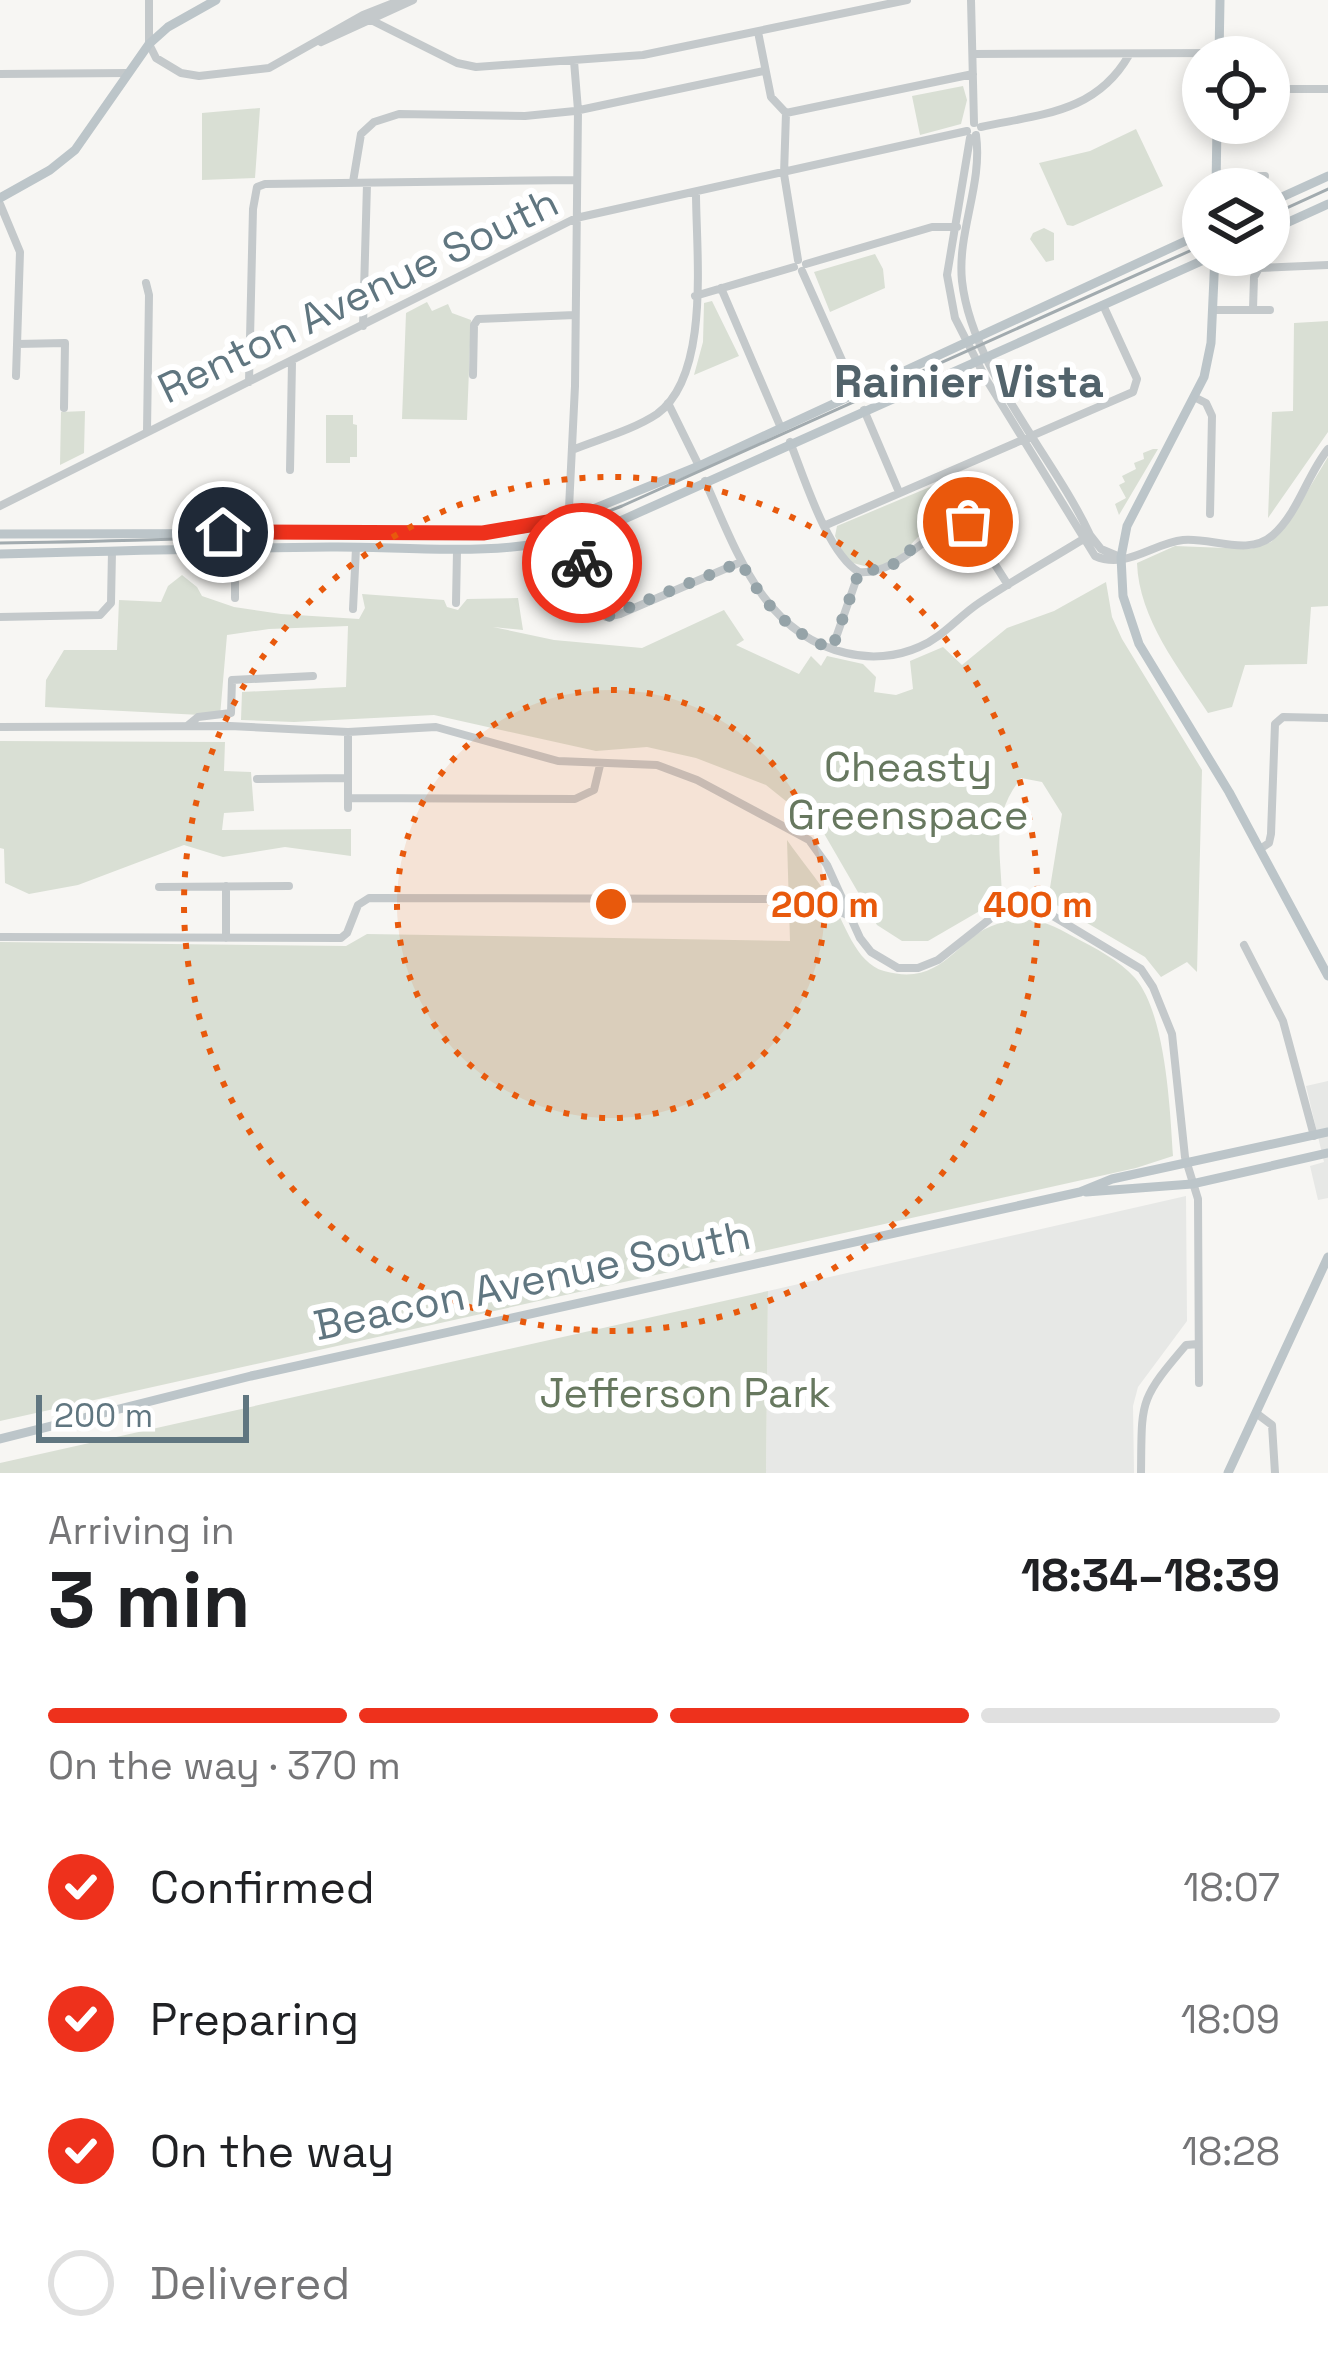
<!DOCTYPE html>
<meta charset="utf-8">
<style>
:root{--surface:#fff;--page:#f6f6f6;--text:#202124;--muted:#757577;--line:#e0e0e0;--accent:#ee311c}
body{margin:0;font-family:"Space Grotesk",sans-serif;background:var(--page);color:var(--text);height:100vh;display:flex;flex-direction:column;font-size:45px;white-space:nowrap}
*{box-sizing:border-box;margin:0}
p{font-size:39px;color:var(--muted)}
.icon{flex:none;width:66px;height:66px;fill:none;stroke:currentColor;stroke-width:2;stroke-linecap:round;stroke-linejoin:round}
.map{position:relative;height:1473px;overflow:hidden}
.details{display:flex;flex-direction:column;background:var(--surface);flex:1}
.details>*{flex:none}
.controls{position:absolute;left:1182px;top:36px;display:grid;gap:24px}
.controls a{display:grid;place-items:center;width:108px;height:108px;border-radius:50%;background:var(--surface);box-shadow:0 6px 18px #0003;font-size:60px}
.scale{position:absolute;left:36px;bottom:30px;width:213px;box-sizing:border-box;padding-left:12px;border:6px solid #607680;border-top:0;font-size:33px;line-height:42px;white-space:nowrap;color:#607680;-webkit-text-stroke:9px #fff;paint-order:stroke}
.pin{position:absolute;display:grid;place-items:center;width:102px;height:102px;color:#fff;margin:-51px;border:6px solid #fff;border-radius:50%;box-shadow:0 3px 12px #0007}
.courier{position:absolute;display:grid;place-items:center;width:120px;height:120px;margin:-60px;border:9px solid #ee311c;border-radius:50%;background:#fff;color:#222;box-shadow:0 3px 15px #0007}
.overview em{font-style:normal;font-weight:800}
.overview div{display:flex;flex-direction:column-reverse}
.overview{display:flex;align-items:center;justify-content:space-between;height:204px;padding:0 48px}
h1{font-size:78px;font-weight:800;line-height:90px}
.bar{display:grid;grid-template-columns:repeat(4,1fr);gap:18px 12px;align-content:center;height:144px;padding:0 48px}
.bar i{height:15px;border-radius:9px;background:var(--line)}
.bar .on{background:var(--accent)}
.bar p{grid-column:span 4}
ol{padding:0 48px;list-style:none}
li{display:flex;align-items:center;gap:36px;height:132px}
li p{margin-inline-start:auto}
li .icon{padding:12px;border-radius:50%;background:var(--accent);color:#fff;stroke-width:4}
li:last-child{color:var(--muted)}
li i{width:66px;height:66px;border:6px solid var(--line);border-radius:50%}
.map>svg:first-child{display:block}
.built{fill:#e7e8e6}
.green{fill:#d9dfd4}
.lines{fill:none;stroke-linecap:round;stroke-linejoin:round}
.minor{stroke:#c4c9cb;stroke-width:8}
.major{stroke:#bcc5c9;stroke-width:9}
.tram{stroke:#a2abaf;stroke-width:3}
.done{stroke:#95a3a8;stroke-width:12;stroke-dasharray:0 21.6}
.route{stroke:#ee311c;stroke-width:15}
.ring{fill:none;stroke:#e8590c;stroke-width:6;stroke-dasharray:6 12}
.labels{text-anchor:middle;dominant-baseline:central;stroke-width:12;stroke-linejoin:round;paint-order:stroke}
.street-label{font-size:42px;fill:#607680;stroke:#fff}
.park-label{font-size:42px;fill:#67785f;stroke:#fff}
.neighbourhood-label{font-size:45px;font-weight:bold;fill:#52636b;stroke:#fff}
.centre{fill:#e8590c;stroke:#fff;stroke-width:6}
.ring-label{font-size:36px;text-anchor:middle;font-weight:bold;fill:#e8590c;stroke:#fff;stroke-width:12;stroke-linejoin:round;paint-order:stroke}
</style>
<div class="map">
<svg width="1328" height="1473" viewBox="0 0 1328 1473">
<rect width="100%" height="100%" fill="#f7f6f3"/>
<path class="built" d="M1328,1081V1198L1318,1200L1310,1166L1324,1162L1306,1086Z
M1186,1196L1187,1321L1138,1387L1133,1406L1134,1473H766L768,1291Z"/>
<path class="green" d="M963,86L967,100L961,124L920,135L912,96Z
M260,108L255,178L202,180V113Z
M1136,129L1163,186L1073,226L1067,225L1039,163L1090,151Z
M1044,228L1054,233V260L1046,262L1030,239L1033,233Z
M875,254L883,269L885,288L830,312L814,272Z
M712,301L739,356L694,375L703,342L704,303Z
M427,302L432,311L448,304L452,313L471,320L467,420L402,419L406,313Z
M1328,321V432L1268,518L1272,412L1293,411L1294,323Z
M85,411L84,453L60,465L61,412Z
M326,415H353V424L357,425V457H350V463H326Z
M1153,449H1158L1119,515L1115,504L1126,498L1119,485L1125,482L1122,476L1136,469L1134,463L1144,459L1143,453Z
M1328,457V606L1311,607L1307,664L1245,665L1232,707L1208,713C1179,668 1139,619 1137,563L1175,546L1251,549L1271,542L1287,525Z
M956,476L953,487L973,519L958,514L918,537L895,561L872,568L853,563L845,556L835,536L837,526Z
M182,575L197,587L202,596L234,607L281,614L359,619L365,608L362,594L444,600L447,607L458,610L467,599L518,598L523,630L493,627L554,640L642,648L724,610L744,640L736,645L799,674L811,656L821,666L827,656L863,664L876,677L874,692L896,695L913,689L910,661L943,647L962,665L1007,628L1054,611L1106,582L1112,617L1122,639L1202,770L1197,972L1187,962L1161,977L1145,957L1048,900L1062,814L1042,782L1021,778C990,817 1001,850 1002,898L928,941H902L877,925L822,830L766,785L696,758L647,747L596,751L434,715L294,722L241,720L242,692L346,687L348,626L269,629L227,635L220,716L45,707L46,680L64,650H117L119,600L161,602L168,586Z
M0,741L225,742L224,771L251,772L254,811L224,813L222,830L351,829V856L285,847L223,857L184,845L78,885L29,894L5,883L4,849L0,848Z
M787,840C801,860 817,879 830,899C845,922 855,963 884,971C944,988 955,937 997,924C1029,914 1047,922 1074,937C1095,948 1119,960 1135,978C1166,1014 1170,1110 1173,1156L1136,1168L0,1421V942L346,946L367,934L790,941Z
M768,1291L766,1473H0V1463Z"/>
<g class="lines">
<path class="minor" d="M149,0V44L156,58L181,73L199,76L269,68L363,15L401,0
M971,0L974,123
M369,19L457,63L476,67L643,55L907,0
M758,32L771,97L786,113L784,174L798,260
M321,42L413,0
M973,54L1219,53
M574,61L578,110L575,386L569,508L596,609L606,617L620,614L741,562
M0,74L128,73
M1269,89H1328
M786,113L973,74
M981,127C1041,114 1096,113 1129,55
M976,135C983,184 957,232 962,281C972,370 1053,455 1090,535L1101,549L1120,557
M970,138L947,275L955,318L986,379L1095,556C1126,570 1153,543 1183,540C1211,537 1249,557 1273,535C1298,513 1307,475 1328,449
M1216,177L1265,176
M353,182L361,134L374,122L399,114L525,116L575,111L764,71
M0,204L20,252L16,376
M806,264L932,227H957
M802,271L857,394
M146,283L149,295L147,431
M721,288L781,428
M695,296L794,267
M1253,309L1254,277L1259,268L1328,265
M1213,310H1270
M363,326L367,184
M17,344L65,343L64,408
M473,375L474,325L478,319L575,315
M249,382L253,209L257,187L265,184L576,180
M1196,398L1206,403L1212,416L1210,514
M668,403L699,466
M864,410L899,492
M790,442C804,477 827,553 859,572L832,649
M572,450C599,439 633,430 657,414C711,375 696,252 696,193
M290,470L292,362
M705,481C736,550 763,634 846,653C870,659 897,657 919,647C943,637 958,617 979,603C1015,579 1053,558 1090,535
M0,506L576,218L967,131
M826,525L1133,392L1137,379L1103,305
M859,572C896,575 926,534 960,519L968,522L1008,585
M235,598V549
M456,603L457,551
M353,609L356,548
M0,617L100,615L111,603L112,551
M187,726L198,717L231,713L232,680L313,676
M0,727L230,726L348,732L436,727L558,761L657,765L697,780L809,840L827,865L860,938L871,952L898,968H918L938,960L1000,911L1021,906L1048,913L1141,969L1153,987L1172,1034L1185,1157L1198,1199L1199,1383
M348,732V808
M257,779L348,778
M348,798L575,799L594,790L600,765
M1260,849L1269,843L1271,834L1275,724L1283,717L1328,718
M226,886V938
M159,887L289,886
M0,937L341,938L347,933L358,905L369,898L788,899L832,908L849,916
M1244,945L1283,1021L1314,1136
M1256,1413L1272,1425L1275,1473
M1141,1473C1142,1401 1138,1401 1186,1345L1198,1344"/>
<path class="major" d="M1219,57L1220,0
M1216,189L1217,123
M0,198L50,170L75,150L149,44L168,27L216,0
M1269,203L1328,176
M1269,231L1328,204
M1215,255L1211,343L1204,377L1127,526L1121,557L1123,596L1139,644L1229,792L1328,976
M0,534L483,533L571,518L699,466L1203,233
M0,554C110,551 220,548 330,547C434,546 521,562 620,521L1215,255
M1086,1192L1192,1184L1328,1153
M0,1439L251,1376L1080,1192L1112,1179L1328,1132
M1228,1473L1328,1257"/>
<path class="tram" d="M1269,216L1328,189
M0,543C107,542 215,537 322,536C426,535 524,547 622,506L1203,245"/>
</g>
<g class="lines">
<path class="done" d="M582,563L596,610L606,617L741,562C762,602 789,633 832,649L859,572L890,567L921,541L958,519L968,522"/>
<path class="route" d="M223,532L483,533L571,518L582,563"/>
</g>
<circle cx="611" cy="904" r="214" fill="#e8590c" fill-opacity=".12"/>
<g class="ring">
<circle cx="611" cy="904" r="214"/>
<circle cx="611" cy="904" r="427"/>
</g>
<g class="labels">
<g class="street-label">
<text transform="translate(358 295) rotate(-26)">Renton Avenue South</text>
<text transform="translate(532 1280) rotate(-12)">Beacon Avenue South</text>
</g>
<g class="park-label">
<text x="908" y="766">Cheasty<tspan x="908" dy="48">Greenspace</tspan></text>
<text x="685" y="1392">Jefferson Park</text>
</g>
<g class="neighbourhood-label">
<text x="969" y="381">Rainier Vista</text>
</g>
</g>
<circle cx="611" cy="904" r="18" class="centre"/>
<g class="ring-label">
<text x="825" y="917">200 m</text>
<text x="1038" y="917">400 m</text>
</g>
</svg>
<div class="controls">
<a><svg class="icon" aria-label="locate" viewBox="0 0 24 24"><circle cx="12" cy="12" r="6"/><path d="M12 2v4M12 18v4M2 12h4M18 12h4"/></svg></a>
<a><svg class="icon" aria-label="layers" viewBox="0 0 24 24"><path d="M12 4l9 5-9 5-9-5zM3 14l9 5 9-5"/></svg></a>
</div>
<div class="scale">200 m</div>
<div class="pin" style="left:968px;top:522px;background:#ea580c"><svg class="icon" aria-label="bag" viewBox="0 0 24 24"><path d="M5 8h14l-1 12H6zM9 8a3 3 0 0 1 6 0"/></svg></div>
<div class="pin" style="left:223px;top:532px;background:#1f2937"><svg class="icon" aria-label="home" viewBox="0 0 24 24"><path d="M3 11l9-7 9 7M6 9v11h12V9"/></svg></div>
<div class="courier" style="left:582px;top:563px"><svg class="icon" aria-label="bike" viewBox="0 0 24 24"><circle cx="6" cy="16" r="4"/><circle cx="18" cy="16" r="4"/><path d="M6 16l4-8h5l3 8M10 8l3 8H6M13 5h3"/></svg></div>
</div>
<section class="details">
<div class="overview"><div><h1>3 min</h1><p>Arriving in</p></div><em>18:34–18:39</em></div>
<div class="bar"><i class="on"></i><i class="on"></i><i class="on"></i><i></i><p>On the way · 370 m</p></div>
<ol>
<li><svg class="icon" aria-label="check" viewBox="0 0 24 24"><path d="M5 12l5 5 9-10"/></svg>Confirmed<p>18:07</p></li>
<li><svg class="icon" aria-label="check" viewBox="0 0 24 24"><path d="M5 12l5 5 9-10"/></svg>Preparing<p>18:09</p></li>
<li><svg class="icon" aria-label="check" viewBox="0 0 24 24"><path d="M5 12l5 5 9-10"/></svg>On the way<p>18:28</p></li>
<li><i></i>Delivered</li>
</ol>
</section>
